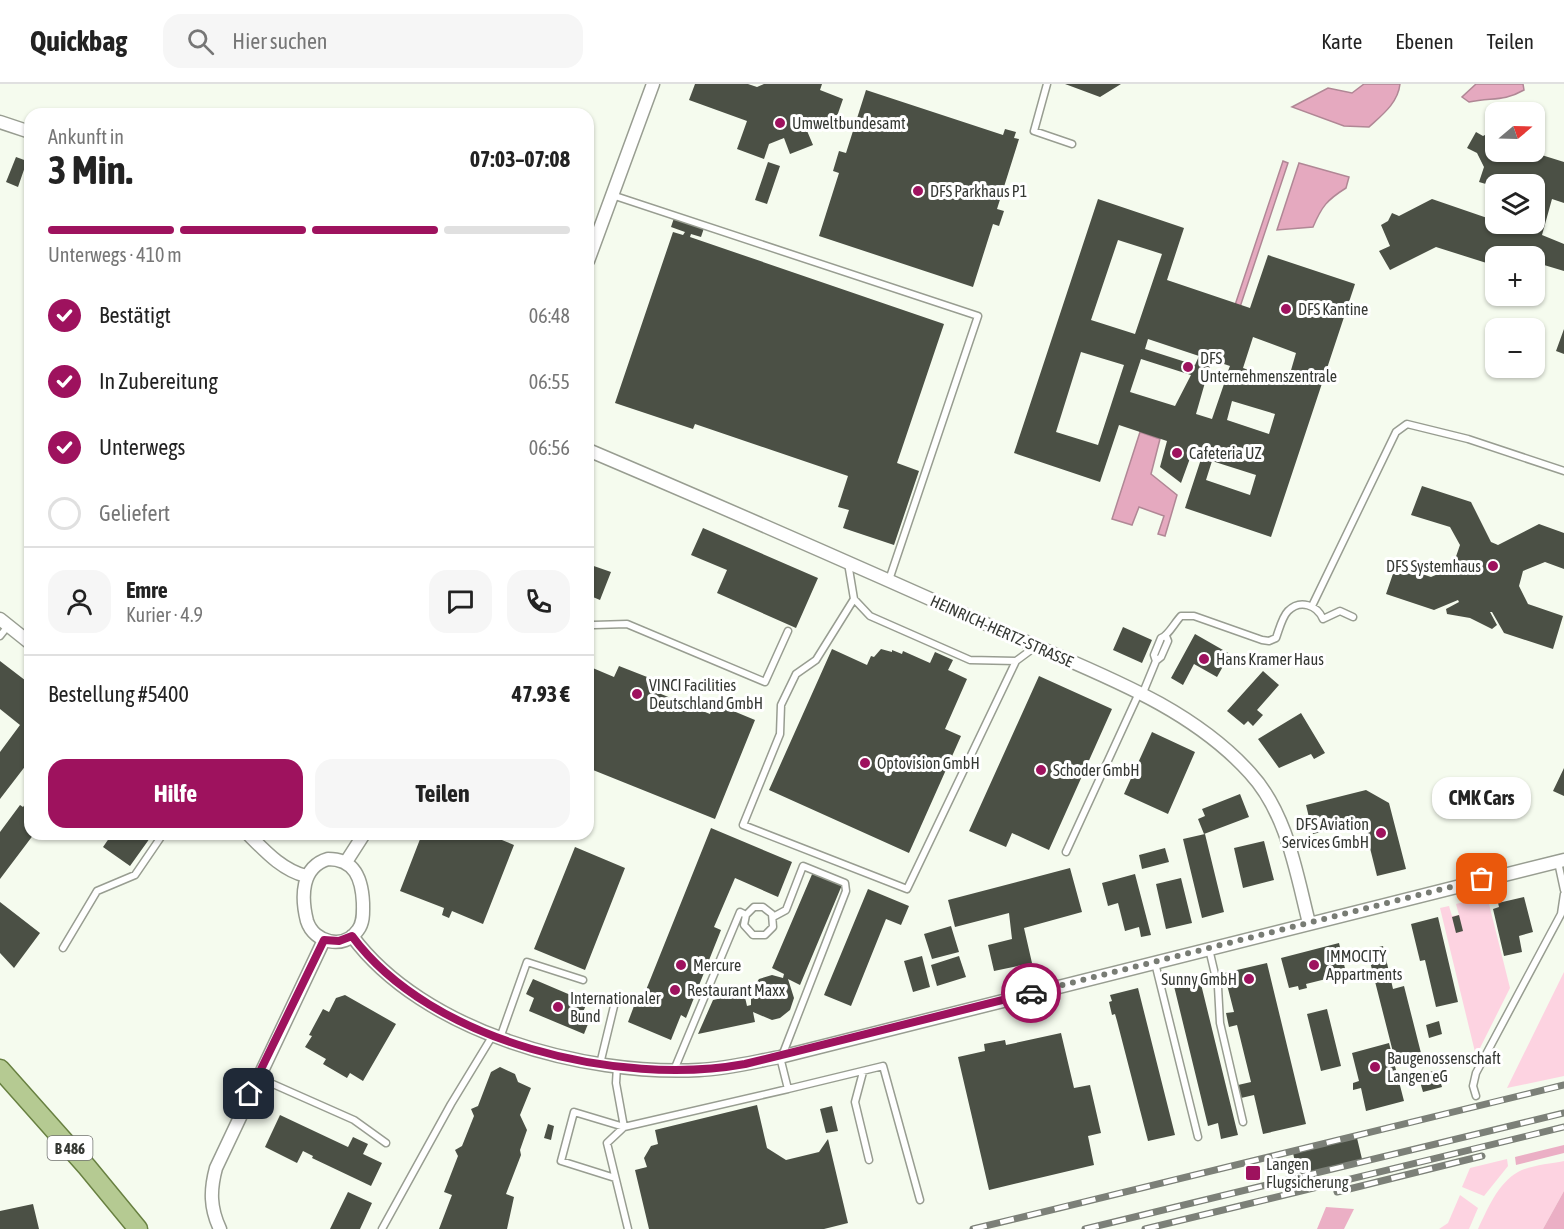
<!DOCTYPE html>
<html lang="de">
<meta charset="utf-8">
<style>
:root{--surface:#fff;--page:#f6f6f6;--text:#222;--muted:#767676;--line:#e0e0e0;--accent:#9e125e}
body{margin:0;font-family:"Asap Condensed",sans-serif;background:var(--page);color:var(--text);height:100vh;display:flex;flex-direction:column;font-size:22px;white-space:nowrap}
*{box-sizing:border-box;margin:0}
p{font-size:20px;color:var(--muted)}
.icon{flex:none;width:33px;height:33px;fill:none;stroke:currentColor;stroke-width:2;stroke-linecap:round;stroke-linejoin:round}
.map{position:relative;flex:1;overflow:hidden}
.panel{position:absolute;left:24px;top:24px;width:570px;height:732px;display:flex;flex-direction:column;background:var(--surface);border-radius:18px;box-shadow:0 2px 4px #0004}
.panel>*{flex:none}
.needle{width:39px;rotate:71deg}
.controls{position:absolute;left:1485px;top:18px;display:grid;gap:12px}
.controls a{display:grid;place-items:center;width:60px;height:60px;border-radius:12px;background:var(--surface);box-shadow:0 2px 4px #0004;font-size:30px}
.pin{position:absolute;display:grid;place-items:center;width:51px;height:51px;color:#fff;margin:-26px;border-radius:12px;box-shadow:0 3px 9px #0006}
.courier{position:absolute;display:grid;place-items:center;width:60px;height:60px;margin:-30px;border:4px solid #9e125e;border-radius:50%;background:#fff;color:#222;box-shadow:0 2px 8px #0007}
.bubble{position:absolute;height:42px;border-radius:18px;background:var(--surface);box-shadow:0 2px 4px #0004;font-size:20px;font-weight:700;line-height:42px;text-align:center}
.headline em{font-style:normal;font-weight:700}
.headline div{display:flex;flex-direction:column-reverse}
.headline{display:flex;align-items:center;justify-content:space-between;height:102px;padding:0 24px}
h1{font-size:39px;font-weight:700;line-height:45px}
.bar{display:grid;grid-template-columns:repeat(4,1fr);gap:9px 6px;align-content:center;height:72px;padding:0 24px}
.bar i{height:8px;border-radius:4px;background:var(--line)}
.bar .current{background:var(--accent)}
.bar p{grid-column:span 4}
.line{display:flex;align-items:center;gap:15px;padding:0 24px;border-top:2px solid var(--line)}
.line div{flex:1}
.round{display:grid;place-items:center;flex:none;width:63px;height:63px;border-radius:18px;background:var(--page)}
ol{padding:0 24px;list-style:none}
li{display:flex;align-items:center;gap:18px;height:66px}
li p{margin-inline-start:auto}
li .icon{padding:6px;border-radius:50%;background:var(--accent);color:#fff;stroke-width:4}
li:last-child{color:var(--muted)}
li i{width:33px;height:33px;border:3px solid var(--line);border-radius:50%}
.primary-button{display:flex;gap:12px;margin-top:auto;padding:12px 24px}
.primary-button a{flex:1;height:69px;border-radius:18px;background:var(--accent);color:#fff;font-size:24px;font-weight:700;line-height:69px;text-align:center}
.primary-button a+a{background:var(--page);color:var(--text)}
header{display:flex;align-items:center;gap:36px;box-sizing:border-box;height:84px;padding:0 30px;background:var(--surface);border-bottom:2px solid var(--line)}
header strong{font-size:28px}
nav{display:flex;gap:33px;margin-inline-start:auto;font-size:21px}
.search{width:420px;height:54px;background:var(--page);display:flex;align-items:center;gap:15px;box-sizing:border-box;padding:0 21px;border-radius:18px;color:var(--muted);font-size:22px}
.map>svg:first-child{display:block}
.green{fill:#fdd3e1}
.forest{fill:#ebafc5}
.water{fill:#e5a9bf;stroke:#b08795;stroke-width:1.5}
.building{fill:#4b5045;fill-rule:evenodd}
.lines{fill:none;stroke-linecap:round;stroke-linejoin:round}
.lane-casing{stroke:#989d91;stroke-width:9}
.street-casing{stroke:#989d91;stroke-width:15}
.primary-casing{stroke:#688041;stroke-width:21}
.lane{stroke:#fff;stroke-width:6}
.street{stroke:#fff;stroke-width:12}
.primary{stroke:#b5ca92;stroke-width:18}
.rail-casing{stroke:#7c8078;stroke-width:7}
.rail{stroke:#fff;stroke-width:4.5;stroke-dasharray:14;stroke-linecap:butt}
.done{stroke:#787c74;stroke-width:6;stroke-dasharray:0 10.8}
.route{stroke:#9e125e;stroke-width:8}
.poi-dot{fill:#9e125e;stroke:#fff;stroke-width:2}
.labels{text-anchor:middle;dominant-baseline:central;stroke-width:6;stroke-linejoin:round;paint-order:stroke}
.shield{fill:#fff;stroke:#727470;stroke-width:1.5}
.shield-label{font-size:15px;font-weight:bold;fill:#353833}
.poi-label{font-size:16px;fill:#353833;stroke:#fff;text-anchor:start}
.street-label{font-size:16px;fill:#353833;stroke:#fff}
</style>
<header>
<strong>Quickbag</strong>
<div class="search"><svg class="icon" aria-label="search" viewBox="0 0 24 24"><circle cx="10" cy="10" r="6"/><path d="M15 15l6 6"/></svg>Hier suchen</div>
<nav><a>Karte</a><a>Ebenen</a><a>Teilen</a></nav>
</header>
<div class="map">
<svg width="1564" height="1145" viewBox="0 0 1564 1145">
<rect width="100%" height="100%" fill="#f5fbee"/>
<path class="green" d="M1487,812L1510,904L1476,972L1440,824L1449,822L1452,832L1459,831L1456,820Z
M1564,888V992L1507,1004Z
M1507,1075L1508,1082L1484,1112L1462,1103L1470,1084Z
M1564,1077V1107L1543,1145H1478C1487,1126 1498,1099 1518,1088C1531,1081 1550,1080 1564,1077Z
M1460,1111L1478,1124L1469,1145H1439L1448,1139Z"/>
<path class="forest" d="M1564,1061V1069L1516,1081L1515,1073Z
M1564,1107V1145H1543Z
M1326,1123L1354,1125L1344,1145H1317Z"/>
<path class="water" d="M1364,0H1400C1398,19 1382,31 1369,43L1344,42L1292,23L1328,4L1352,9Z
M1476,0H1523L1524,6C1503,18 1492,13 1469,18L1462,13Z
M1283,77L1288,79L1237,232L1232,230Z
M1299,79L1349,93L1346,104C1327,116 1322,122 1313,143L1277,146Z
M1140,348L1160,355L1151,390L1177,411L1165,452L1158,450L1164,432L1139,423L1132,441L1112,435Z"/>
<path class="building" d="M695,0H748L757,3L764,0H822L820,6L843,15L834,41L821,36L805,42L813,61L790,70L784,54L769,60L764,75L737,65L747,37L689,16Z
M1065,0H1121L1100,13Z
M866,6L1003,51L1005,45L1016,48L1014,54L1019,55L997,125L1004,127L999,142L993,140L973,203L819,152L839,89L833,87L839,67L846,69Z
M1496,45V68H1532L1564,78V119L1552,115L1542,151L1564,160V187L1534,178V172H1496V182L1436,163L1390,186L1379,167L1390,162L1381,141L1388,137L1392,129L1399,132L1432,115L1496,137V140H1534V100L1505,99L1496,100V103L1479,98L1484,83L1477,69L1467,64L1476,48L1483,52Z
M16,73L27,77L18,103L6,98Z
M768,78L780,82L767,120L755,116Z
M1098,115L1184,144L1167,196L1250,224L1268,171L1355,200L1271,453L1185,424L1203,369L1193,366L1181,399L1160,383L1167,357L1119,341L1100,398L1014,369ZM1118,156L1162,170L1135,250L1091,236ZM1253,253L1296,269L1287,300L1243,284ZM1148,255L1199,272L1195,281L1145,265ZM1081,268L1124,281L1098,361L1056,348ZM1141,275L1191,291L1175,322L1130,308ZM1212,276L1230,282L1226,292L1209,287ZM1206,295L1224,300L1212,335L1196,330ZM1232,317L1275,330L1269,350L1227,336ZM1212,377L1256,391L1250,411L1206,396Z
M674,134L704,144L701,153L691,150L690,153L944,240L897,379L919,387L894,461L843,444L849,426L838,423L848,392L695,340L693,345L615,319L673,148L683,151L685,148L671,143Z
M1564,245V270L1556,267Z
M1422,402L1471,418L1491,458L1498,461L1539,440L1564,449V485L1545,478L1523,487L1519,502L1528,520L1563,532L1553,565L1504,549L1492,528H1490L1497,541L1492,545L1470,534L1447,530L1446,525L1459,518L1458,516L1434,526L1386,510L1396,481L1431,493L1452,484L1460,461L1450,443L1411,431Z
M703,444L818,494L796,544L717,509L727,486L691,471Z
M588,480L611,488L600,516L588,511Z
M1123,543L1152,556L1142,579L1113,566Z
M1195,550L1230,570L1217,593L1194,580L1183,601L1171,594Z
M832,565L867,581L871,572L874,573L881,565L892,568V566L902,570L903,567L930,579L935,568L953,576L948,586L967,595L945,645L961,652L909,769L769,706Z
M0,577L30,600V676L0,715V668L20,641L0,625Z
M588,582L614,593L619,582L665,600L661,610L710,630L714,619L755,636L715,735L588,684Z
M1263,587L1279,601L1257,626L1263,631L1253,642L1248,637L1244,641L1227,627Z
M1039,592L1112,625L1049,766L1012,749L1006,763L969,747Z
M1301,629L1325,669L1314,675L1311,670L1279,684L1258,655Z
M1152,648L1195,668L1168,730L1124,710Z
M1564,684V712L1553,707Z
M1366,706L1389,719L1406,785L1377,792L1366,748L1350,741L1313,750L1306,721Z
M1240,710L1249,733L1204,750L1198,735L1205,732L1202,725Z
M30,713V750H34L0,795V748L20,721L23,723Z
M711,744L792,778L778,813L735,794L714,843L721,846L686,934L681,931L671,956L628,938L637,914L642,916Z
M112,750H145L150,754L130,782L103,763Z
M422,750H487L514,761L483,840L452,827L449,834L442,831L444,824L400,807Z
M1205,750L1224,828L1202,834L1183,755Z
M1264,757L1274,796L1243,804L1234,764Z
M575,763L625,784L585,886L534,865Z
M1165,764L1169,778L1142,785L1139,771Z
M1070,784L1082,828L1024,844L1032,879L994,887L988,861L1012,855L1009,829L955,843L948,816Z
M813,788L842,801L800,901L788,895L794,914L790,926L780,934L772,936L753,928L755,938L698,950L713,916L744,909L747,922L751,921V907L759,895L772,891L783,894L784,890L772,884Z
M1135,790L1151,851L1141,853L1139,843L1125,847L1118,819L1108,822L1102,799Z
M1181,794L1192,839L1166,845L1156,800Z
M868,805L909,822L901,841L886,835L851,922L824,911Z
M1524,813L1533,848L1519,852L1522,868L1504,872L1493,825L1499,823L1498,819Z
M0,818L40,849L14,884L0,869Z
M1459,831L1463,847L1456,849L1452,833Z
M1438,833L1458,918L1436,923L1425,876L1420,877L1411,840Z
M951,842L959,868L932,875L924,850Z
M1339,859L1347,893L1339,895L1338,892L1306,900L1307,904L1299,906L1298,902L1289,904L1281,874Z
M1383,862L1393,905L1404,902L1421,969L1395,976L1367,866Z
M922,872L930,903L913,908L904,877Z
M959,872L966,893L937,902L931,881Z
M1267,879L1306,1040L1263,1050L1254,1011L1241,1014L1238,1001L1251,998L1237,941L1229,943L1226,929L1234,928L1224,889Z
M1199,892L1238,1051L1221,1055L1218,1039L1208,1042L1173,898Z
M533,895L587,918L582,931L590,935L584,950L529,927L534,914L526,910Z
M1138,904L1175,1051L1148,1057L1117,937L1115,930L1112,931L1109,918L1112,917L1110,911Z
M345,911L396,940L363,997L350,989L347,994L323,980L326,975L305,963L312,952L309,951L323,925L329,928L336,914Z
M1327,925L1341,982L1321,987L1307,930Z
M1439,937L1442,950L1429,954L1426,941Z
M1061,949L1074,1004L1090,1001L1101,1049L1088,1052L1094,1081L989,1106L958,973L985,967L984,960L1005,956L1006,961Z
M1389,959L1404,1017L1366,1027L1361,1004L1353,1006V999L1359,997L1352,969Z
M500,983L515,990L518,998L531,1004L520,1031L527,1046L520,1066L521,1071L506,1110L514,1113L507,1145H439L452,1111L444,1108L458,1072L455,1066L462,1062L474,1032L471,1025L478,1022L491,988Z
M1437,986L1442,1003L1423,1008L1418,991Z
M757,1021L767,1064L786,1076L819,1068L828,1055L848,1139L824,1145H649L635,1086L647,1083L644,1074L651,1062L658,1060L655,1046Z
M832,1022L838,1047L826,1049L820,1025Z
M280,1031L348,1063L353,1053L368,1060L363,1070L382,1079L371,1102L312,1074L313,1072L303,1067L297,1079L265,1063Z
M548,1040L554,1042L551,1056L544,1054Z
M1357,1054L1362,1075L1298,1091L1293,1069Z
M348,1108L372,1119L360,1145H330Z
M33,1120L39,1145H0V1127Z"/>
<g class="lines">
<defs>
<path id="lane" d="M1047,0L1034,47L1072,60
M612,111L978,232L889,496
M848,479L854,515L870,532L970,576L1016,577
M854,515L816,576L796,590L781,621L780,650L743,741L907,805L1016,577L1035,563
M1312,522L1396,348L1407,340L1468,355L1564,387
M588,539L594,541L627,540L765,598L788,547
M0,552L8,542
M1156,577L1154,571L1161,554C1168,552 1175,538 1181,532H1194L1262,556L1269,557L1276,554C1279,546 1282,533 1288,527C1300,515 1317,521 1323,535L1340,527L1353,533
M1142,611L1156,577L1161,573L1168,557L1166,552
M1066,768L1139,609
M1558,778L1564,806
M773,833L786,826L803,782L845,799L846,807L782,972
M63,864L97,807L135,791L163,750
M1209,865L1218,903L1220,939L1243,1038
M1155,879L1198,1053
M500,954L527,878L583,896
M600,980L615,918
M617,982L616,999L624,1043L788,1005L780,973
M674,986L740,828L746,831L754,823H763L772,830L773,843L765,851H753L744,841L746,831
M863,988L855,1018L869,1076
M257,993L354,1036L386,1059
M788,1005L883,982L920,1116
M1476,1012L1473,1002L1476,989L1561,830L1564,810
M624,1043L607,1059L628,1145
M615,1094L561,1077L574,1028L624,1043
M382,1145L451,1020L493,951"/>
<path id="street" d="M0,38L30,48
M588,177L653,0
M588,366C727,425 866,486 1004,548C1089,587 1186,618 1250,689C1287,729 1296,788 1309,839
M0,535L30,559
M248,750C265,767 282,786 306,792
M328,775C355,775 362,795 363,819C363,828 364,838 358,846C344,866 314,859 307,837C301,813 301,783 328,775Z
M346,778L364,750
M352,852C423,948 583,992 699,986C726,985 753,978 780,973L1564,776
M220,1145C210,1124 210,1106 216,1084L324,856"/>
<path id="primary" d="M0,985L87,1083L138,1145"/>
</defs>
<use href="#lane" class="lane-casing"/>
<use href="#street" class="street-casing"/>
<use href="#primary" class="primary-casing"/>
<use href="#lane" class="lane"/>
<use href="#street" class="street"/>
<use href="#primary" class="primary"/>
<defs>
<path id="rail" d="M1337,1108L1482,1072
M973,1145L1564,1001
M1085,1145L1564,1029
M1145,1145L1564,1043"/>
</defs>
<use href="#rail" class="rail-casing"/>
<use href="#rail" class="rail"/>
</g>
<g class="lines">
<path class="done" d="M1031,909L1482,795"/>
<path class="route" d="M249,1010L324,856L339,857L352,852C431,959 619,1003 745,980L1031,909"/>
</g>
<g class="poi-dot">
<circle cx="780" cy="39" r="6"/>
<circle cx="918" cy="107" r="6"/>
<circle cx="1286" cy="225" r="6"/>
<circle cx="1188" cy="283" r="6"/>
<circle cx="1177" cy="369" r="6"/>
<circle cx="1493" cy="482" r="6"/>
<circle cx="1204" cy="575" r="6"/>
<circle cx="637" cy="610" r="6"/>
<circle cx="865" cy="679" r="6"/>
<circle cx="1041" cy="686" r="6"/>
<circle cx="1381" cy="749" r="6"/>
<circle cx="681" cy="881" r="6"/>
<circle cx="1314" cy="881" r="6"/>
<circle cx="1249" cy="895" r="6"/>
<circle cx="675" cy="906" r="6"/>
<circle cx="558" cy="923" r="6"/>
<circle cx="1375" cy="983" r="6"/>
<rect x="1245" y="1081" width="16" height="16" rx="3"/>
</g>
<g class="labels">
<rect class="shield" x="47.5" y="1052" width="45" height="24" rx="4.5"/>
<g class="shield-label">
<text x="70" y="1064">B 486</text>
</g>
<g class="poi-label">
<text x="792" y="39">Umweltbundesamt</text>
<text x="930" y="107">DFS Parkhaus P1</text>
<text x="1298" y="225">DFS Kantine</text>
<text x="1200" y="274">DFS<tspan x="1200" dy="18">Unternehmenszentrale</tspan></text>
<text x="1189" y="369">Cafeteria UZ</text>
<text x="1481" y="482" text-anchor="end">DFS Systemhaus</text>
<text x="1216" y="575">Hans Kramer Haus</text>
<text x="649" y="601">VINCI Facilities<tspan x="649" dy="18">Deutschland GmbH</tspan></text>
<text x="877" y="679">Optovision GmbH</text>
<text x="1053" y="686">Schoder GmbH</text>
<text x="1369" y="740" text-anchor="end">DFS Aviation<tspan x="1369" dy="18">Services GmbH</tspan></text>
<text x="1326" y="872">IMMOCITY<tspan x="1326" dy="18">Appartments</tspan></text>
<text x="693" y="881">Mercure</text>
<text x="1237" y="895" text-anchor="end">Sunny GmbH</text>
<text x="687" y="906">Restaurant Maxx</text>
<text x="570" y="914">Internationaler<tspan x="570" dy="18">Bund</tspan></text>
<text x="1387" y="974">Baugenossenschaft<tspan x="1387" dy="18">Langen eG</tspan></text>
<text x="1266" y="1080">Langen<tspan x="1266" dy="18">Flugsicherung</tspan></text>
</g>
<g class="street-label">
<text transform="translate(1002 547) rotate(24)">HEINRICH-HERTZ-STRASSE</text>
</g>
</g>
</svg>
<div class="controls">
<a><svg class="needle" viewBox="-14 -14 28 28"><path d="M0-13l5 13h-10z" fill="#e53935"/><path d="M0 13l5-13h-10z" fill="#767676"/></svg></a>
<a><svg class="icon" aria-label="layers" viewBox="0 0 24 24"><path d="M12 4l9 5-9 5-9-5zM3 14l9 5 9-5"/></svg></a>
<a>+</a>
<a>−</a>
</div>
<div class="pin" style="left:1482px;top:795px;background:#ea580c"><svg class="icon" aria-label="bag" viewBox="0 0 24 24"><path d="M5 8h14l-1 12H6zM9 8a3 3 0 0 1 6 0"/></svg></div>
<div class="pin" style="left:249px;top:1010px;background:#1f2937"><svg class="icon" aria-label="home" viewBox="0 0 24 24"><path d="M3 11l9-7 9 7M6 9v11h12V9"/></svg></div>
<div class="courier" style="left:1031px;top:909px"><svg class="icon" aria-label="car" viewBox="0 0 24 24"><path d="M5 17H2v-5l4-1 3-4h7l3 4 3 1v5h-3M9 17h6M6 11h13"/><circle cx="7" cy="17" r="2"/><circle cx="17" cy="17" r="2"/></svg></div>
<div class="bubble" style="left:1432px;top:693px;width:99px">CMK Cars</div>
<section class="panel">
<div class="headline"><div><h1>3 Min.</h1><p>Ankunft in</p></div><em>07:03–07:08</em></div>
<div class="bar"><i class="current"></i><i class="current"></i><i class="current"></i><i></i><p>Unterwegs · 410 m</p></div>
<ol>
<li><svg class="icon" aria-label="check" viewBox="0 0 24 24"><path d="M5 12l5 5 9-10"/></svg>Bestätigt<p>06:48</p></li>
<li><svg class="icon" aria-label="check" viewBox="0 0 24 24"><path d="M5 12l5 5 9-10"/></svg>In Zubereitung<p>06:55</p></li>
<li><svg class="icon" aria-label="check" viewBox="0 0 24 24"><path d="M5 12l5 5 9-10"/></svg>Unterwegs<p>06:56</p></li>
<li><i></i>Geliefert</li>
</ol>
<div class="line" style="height:108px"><a class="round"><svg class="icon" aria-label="person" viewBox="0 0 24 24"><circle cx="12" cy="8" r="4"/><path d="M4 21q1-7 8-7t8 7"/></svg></a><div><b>Emre</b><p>Kurier · 4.9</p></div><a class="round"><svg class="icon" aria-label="chat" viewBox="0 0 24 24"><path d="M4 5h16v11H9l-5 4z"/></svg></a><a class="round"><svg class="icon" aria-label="phone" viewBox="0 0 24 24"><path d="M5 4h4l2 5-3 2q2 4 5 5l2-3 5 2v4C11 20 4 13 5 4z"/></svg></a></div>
<div class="line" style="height:78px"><div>Bestellung #5400</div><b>47.93 €</b></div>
<div class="primary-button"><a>Hilfe</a><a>Teilen</a></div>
</section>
</div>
